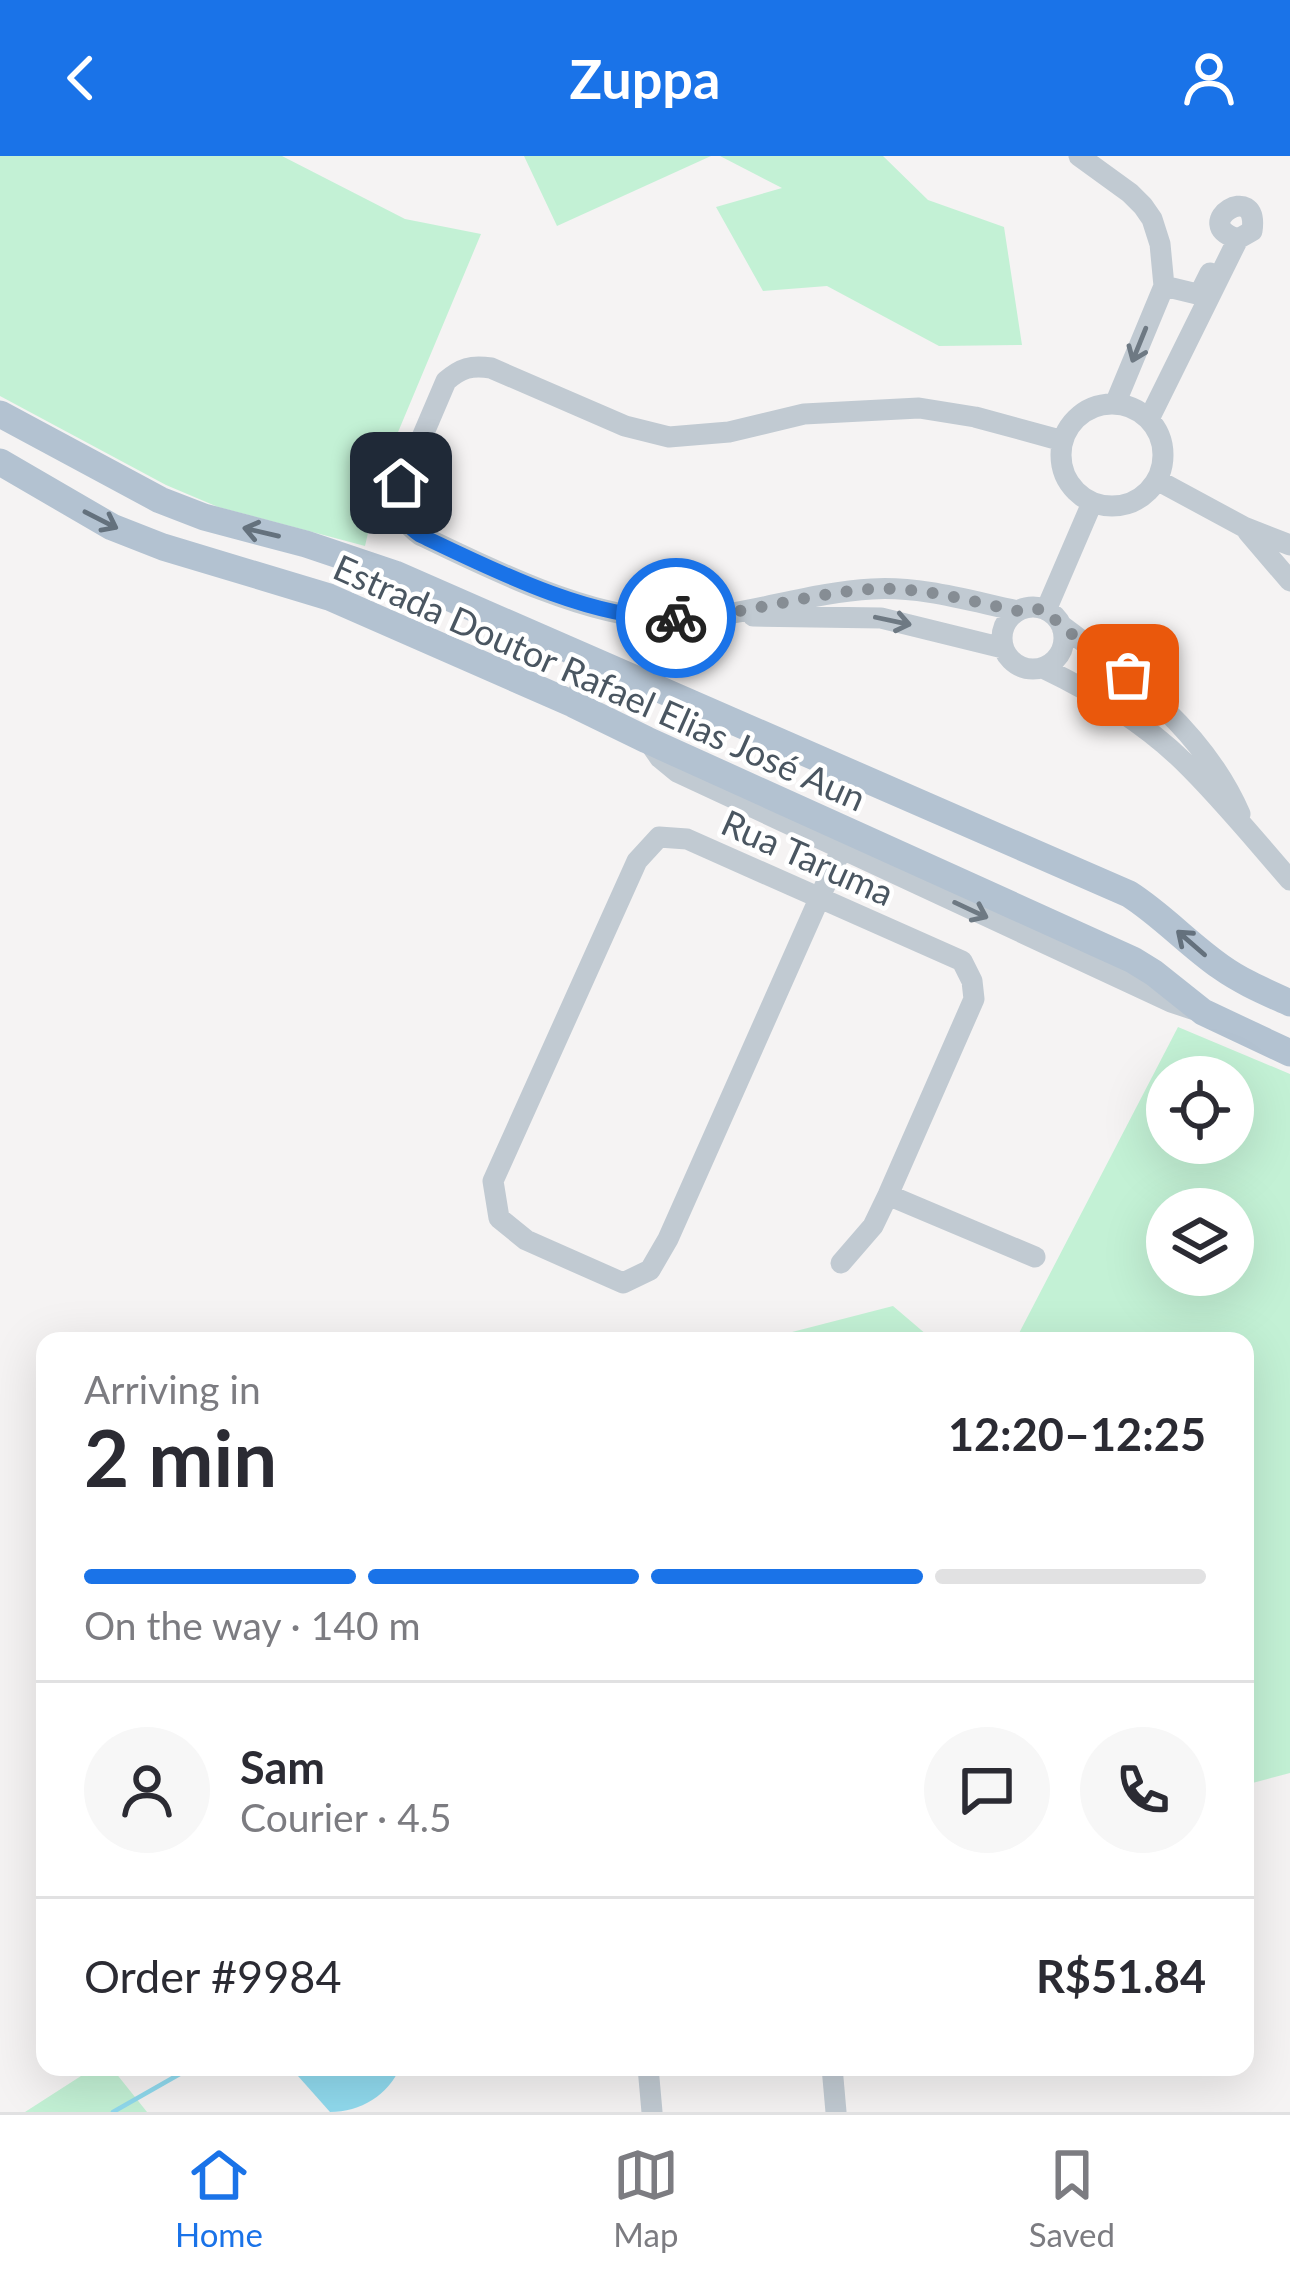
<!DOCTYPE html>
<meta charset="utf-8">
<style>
:root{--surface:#fff;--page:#f7f7f7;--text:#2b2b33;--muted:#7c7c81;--line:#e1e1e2;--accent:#1a73e8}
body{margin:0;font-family:Lato,sans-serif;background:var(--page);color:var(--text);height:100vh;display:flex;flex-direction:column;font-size:45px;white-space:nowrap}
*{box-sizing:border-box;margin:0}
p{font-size:39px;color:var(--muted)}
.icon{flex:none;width:66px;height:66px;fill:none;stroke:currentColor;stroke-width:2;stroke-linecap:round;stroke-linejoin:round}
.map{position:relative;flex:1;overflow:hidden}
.sheet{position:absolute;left:36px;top:1176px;width:1218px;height:744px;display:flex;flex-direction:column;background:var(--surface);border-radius:24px;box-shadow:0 12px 48px #0002}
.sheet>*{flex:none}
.tools{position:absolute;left:1146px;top:900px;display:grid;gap:24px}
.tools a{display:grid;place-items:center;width:108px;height:108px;border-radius:50%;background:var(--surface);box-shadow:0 12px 48px #0002;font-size:60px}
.pin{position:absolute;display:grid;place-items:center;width:102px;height:102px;color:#fff;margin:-51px;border-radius:24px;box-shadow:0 6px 18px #0006}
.courier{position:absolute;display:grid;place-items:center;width:120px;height:120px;margin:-60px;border:9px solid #1a73e8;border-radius:50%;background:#fff;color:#222;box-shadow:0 3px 15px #0007}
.head em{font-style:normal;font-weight:700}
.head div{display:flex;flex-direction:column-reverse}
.head{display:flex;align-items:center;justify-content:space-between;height:204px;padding:0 48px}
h1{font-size:78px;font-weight:700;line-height:90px}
.bar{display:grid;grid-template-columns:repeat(4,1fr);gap:18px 12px;align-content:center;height:144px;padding:0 48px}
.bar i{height:15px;border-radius:9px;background:var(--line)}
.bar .selected{background:var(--accent)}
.bar p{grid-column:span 4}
.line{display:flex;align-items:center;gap:30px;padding:0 48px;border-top:3px solid var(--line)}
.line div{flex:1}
.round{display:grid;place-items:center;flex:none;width:126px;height:126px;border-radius:63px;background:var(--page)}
header{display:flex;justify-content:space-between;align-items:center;height:156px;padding:0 48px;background:var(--accent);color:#fff;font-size:54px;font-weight:700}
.tab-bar{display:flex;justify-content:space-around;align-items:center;height:168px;border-top:3px solid var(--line);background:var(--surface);font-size:33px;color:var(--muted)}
.tab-bar a{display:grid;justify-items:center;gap:6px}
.tab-bar .selected{color:var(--accent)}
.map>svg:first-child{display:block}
.green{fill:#c3f1d5;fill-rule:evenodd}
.water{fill:#90daee}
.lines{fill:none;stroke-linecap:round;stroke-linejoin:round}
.stream{stroke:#90daee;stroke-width:4.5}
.minor{stroke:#c1cad2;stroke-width:21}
.major{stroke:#b3c2d1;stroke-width:27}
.oneway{stroke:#6e7983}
.oneway2{stroke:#64717d}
.done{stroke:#868d94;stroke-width:12;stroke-dasharray:0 21.6}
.route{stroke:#1a73e8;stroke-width:15}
.labels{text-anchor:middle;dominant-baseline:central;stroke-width:9;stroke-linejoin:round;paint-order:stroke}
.street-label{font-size:36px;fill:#4a5661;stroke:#fff}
</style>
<header><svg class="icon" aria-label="back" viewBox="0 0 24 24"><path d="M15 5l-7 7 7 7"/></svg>Zuppa<svg class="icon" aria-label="person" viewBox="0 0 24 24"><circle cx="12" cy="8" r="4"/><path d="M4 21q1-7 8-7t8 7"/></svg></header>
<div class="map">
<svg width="1290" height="1956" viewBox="0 0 1290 1956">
<rect width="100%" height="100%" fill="#f5f3f3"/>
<path class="green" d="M0,0H282L405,63L481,78L383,312L365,390L218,351L166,329L0,240Z
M524,0H711L557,70Z
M720,0H883L928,44L1004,71L1022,189L939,190L827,130L763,135L716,51L782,32Z
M1178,871L1290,918V1617L1245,1629V1185H1015ZM1167,921H1233V987H1167ZM1167,1053H1233V1119H1167Z
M893,1150L934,1185H757Z
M95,1911H111L147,1956H25Z"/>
<path class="water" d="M290,1911H400C389,1939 360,1956 330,1956Z"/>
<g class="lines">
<path class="stream" d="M113,1956L192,1911"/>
<path class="minor" d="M1079,0L1130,37L1143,50L1152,63L1160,88L1164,130L1115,248
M1164,130L1197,138L1201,135L1210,117
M1061 299a51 51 0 1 1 102 0a51 51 0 1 1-102 0Z
M1149,263L1238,83L1252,75C1260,22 1187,68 1238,83
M1157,324L1244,371L1290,389
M1248,376L1290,425
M1002 482a31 31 0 1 1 62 0a31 31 0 1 1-62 0Z
M1046,454L1092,347
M1018,455C970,445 921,430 872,433C801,437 734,465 663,463C585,460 490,413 420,379C405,368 401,359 396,342L446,225C461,212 471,209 491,212L625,270L669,281L729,276L804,258L919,252L975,261L1063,285
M753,460L881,462L1003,492
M1061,469C1132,522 1204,575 1240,658
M1043,512C1093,536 1143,566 1183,605C1221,642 1255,684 1290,724
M573,548L593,504
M651,589L660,602L677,616L1171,846L1192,853
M888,1039L1035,1101
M841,1107L873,1070L888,1039L974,843L972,825L962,805L687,683L659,681L637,705L493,1025L499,1062L526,1084L623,1127L650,1114L668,1083L819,743L841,694
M648,1911L652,1956
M832,1911L836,1956"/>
<path class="major" d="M0,258L160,344L204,361L306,388L395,418L1129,738C1162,759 1188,788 1221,811C1242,826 1266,836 1290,847
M0,306L112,371L163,391L329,441L573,548L647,584L1133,804L1154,817L1203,856L1290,897"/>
</g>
<defs><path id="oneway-shaft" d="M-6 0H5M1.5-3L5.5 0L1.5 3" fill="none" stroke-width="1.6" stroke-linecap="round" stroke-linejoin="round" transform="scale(3)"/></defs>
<g class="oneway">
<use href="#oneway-shaft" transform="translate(1139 189) rotate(112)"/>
<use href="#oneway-shaft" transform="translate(893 465) rotate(12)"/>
<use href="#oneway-shaft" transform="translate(971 754) rotate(25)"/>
</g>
<g class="oneway2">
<use href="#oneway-shaft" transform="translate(101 364) rotate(27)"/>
<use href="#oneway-shaft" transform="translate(261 376) rotate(-167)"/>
<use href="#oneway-shaft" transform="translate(1191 787) rotate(-139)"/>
</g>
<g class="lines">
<path class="done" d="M676,462C742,460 804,438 870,433C920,430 969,445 1018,455L1027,452L1046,454L1061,470L1128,519"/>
<path class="route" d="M401,327C393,350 401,366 420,379C493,414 594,465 676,462"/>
</g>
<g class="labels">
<g class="street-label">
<text transform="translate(600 526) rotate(24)">Estrada Doutor Rafael Elias José Aun</text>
<text transform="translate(808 701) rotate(24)">Rua Taruma</text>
</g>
</g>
</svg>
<div class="tools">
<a><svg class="icon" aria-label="locate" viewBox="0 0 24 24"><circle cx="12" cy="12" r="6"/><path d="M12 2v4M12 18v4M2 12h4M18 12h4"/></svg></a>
<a><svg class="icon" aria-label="layers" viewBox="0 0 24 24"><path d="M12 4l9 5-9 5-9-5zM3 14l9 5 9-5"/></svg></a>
</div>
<div class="pin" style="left:1128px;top:519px;background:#ea580c"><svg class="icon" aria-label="bag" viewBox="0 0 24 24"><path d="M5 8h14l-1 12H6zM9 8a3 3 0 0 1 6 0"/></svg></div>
<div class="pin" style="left:401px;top:327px;background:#1f2937"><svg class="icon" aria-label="home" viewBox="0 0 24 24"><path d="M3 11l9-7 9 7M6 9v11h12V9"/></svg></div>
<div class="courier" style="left:676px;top:462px"><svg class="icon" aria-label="bike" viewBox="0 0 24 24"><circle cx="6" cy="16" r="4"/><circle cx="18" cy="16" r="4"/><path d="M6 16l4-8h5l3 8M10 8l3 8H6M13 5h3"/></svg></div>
<section class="sheet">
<div class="head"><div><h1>2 min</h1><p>Arriving in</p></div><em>12:20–12:25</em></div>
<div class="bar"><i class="selected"></i><i class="selected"></i><i class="selected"></i><i></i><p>On the way · 140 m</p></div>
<div class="line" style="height:216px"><a class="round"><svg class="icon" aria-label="person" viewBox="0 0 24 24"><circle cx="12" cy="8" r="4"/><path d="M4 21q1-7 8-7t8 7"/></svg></a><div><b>Sam</b><p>Courier · 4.5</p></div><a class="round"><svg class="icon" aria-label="chat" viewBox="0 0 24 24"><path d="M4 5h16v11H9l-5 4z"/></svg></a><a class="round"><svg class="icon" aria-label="phone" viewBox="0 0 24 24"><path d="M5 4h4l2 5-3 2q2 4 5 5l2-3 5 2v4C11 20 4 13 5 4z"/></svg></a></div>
<div class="line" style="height:156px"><div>Order #9984</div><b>R$51.84</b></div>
</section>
</div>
<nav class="tab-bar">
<a class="selected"><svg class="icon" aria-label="home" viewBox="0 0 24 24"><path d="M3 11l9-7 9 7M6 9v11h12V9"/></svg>Home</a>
<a><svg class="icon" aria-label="map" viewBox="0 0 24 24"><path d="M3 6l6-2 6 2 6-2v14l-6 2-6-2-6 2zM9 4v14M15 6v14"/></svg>Map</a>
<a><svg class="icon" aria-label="saved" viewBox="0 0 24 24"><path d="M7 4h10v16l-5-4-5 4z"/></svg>Saved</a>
</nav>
